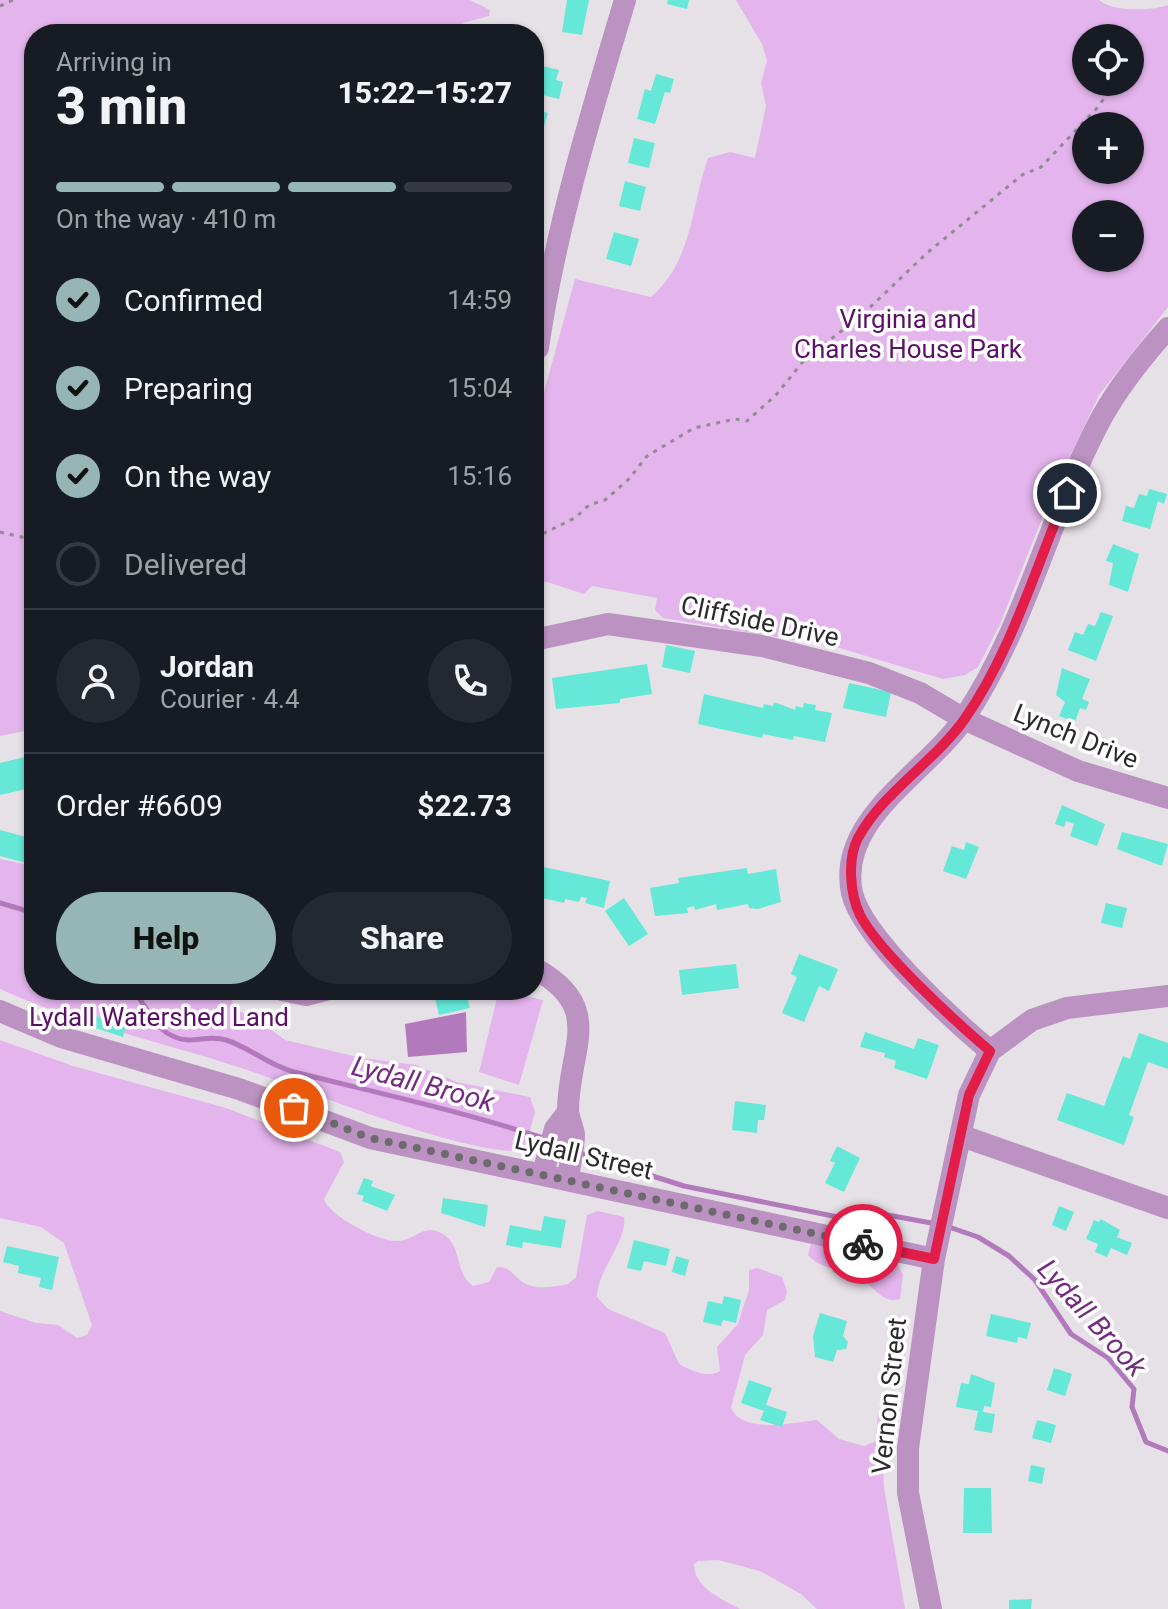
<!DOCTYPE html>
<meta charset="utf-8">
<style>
:root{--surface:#171b24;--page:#242831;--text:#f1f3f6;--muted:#9ea1a6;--line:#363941;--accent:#95b6b4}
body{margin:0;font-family:Roboto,sans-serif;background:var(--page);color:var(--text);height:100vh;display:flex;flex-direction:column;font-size:30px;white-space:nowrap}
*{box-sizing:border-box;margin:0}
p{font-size:26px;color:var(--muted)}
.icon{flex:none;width:44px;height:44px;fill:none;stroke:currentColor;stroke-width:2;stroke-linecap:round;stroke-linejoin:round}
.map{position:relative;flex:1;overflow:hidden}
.details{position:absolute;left:24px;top:24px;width:520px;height:976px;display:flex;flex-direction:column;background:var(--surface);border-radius:32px;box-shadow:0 2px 6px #0004}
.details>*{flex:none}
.buttons{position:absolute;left:1072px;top:24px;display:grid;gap:16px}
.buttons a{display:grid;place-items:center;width:72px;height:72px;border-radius:50%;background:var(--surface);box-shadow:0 2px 6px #0004;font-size:40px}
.pin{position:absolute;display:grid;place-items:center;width:68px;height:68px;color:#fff;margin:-34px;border:4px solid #fff;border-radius:50%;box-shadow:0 2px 8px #0007}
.courier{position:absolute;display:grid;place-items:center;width:80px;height:80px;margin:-40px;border:6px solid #e11d48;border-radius:50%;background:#fff;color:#222;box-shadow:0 2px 10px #0007}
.summary em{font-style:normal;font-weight:800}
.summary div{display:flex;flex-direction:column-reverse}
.summary{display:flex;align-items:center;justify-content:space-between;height:136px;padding:0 32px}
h1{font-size:52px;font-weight:800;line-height:60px}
.bar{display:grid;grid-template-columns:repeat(4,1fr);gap:12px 8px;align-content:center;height:96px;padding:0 32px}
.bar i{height:10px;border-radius:6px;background:var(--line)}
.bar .current{background:var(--accent)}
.bar p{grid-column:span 4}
.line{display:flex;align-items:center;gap:20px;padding:0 32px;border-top:2px solid var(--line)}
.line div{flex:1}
.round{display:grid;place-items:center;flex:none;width:84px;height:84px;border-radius:42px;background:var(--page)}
ol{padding:0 32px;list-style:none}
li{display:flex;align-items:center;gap:24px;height:88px}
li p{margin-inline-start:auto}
li .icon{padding:8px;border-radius:50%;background:var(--accent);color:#111;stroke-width:4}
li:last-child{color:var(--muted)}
li i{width:44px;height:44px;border:4px solid var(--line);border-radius:50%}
.primary-button{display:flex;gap:16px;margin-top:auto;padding:16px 32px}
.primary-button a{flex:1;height:92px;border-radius:48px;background:var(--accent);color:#111;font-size:32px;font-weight:800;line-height:92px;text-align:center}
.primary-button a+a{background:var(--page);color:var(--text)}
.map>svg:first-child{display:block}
.green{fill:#e4b4ec;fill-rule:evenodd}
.water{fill:#b379bd}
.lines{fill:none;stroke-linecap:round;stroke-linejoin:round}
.stream{stroke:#b379bd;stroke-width:5}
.building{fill:#65e8d7}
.path{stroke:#908c91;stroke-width:3;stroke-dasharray:4 6;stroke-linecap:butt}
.minor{stroke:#bb92c1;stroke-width:22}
.done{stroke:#6d6a6e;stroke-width:8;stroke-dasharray:0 14.4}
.route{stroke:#e11d48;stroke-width:10}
.labels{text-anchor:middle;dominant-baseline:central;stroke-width:7;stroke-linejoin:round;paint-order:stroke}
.park-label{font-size:26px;fill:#5b1167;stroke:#fff}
.street-label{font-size:26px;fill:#2c2a2d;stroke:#fff}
.water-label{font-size:28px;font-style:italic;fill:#742c80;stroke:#fff}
</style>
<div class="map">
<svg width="1168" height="1609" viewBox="0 0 1168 1609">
<rect width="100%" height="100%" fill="#e6e1e7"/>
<path class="green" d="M0,0H470L490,10L489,16L463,23L457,34H34V729L0,736Z
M736,0H1099C1112,12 1152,11 1168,5V307L1099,395L1051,496L1000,624L978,667L965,675L943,679L836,647L663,618L655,610L657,598L592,586L584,594L547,582H534L535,425L575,279L651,297C693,261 691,206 708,158L730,152L755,158L766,106L761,83L767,61L762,44ZM1086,38H1130V82H1086ZM1086,126H1130V170H1086ZM1130,214V258H1086V214Z
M0,859L34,866V990H231L233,1008L258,1020L285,1040L362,1058L416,1065L457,1082L530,1097L535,1112L525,1149C487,1163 302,1089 256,1073C170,1043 83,1027 0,989Z
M499,990L543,1000L519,1085L479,1072Z
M0,1040L73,1066L226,1108L340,1152L344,1162L324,1199C329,1216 379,1242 397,1241C416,1241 423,1222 443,1234C463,1247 454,1272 473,1286L489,1282L497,1267C510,1267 511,1273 520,1280C533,1291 553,1287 568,1284L576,1277L587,1215L598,1211L624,1217C628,1240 597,1271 597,1297L608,1309L665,1333L679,1364C690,1370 708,1379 720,1371L717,1347L738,1324L749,1290V1270L757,1268L782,1277L787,1291L785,1300L767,1310L763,1335L745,1355L731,1408C743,1435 796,1422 817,1420L839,1439L864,1446L876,1441L878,1413L886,1411L882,1447L884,1488L905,1609H817L801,1594L760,1571L718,1560L698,1561L694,1564C694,1588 722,1599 740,1609H0V1311L36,1323L58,1325L77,1338L87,1335L92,1325L64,1243L41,1227L0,1218Z
M811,1244L896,1261L903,1275L900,1299C883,1305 873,1285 859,1277C842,1268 820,1270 808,1255Z"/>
<path class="water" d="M466,1012L467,1052L408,1057L405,1024Z"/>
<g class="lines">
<path class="stream" d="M0,903L34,913
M134,990C143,1003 154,1024 167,1033C191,1048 204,1033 226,1040C251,1048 271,1067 298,1073C379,1093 460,1111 540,1137
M583,1154L684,1186L838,1217L882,1214L937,1224
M946,1226L978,1237L1009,1256L1035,1280L1071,1334L1108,1358L1134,1389L1132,1407L1146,1442L1168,1451"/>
</g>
<path class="building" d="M567,0H589L582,35L562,32Z
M668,0H689L687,9L667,4Z
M543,66L559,70L556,80L563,82L559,99L534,93V79L539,80Z
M656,74L674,79L670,93L665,92L655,124L637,119L645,89L651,91Z
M534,109L548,113L535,156H534Z
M634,138L655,143L649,168L628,163Z
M625,181L646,187L640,211L619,206Z
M614,232L639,239L631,266L606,259Z
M1149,489L1167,494L1164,504L1158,501L1150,529L1122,521L1126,506L1134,508L1139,494L1147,496Z
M1113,544L1139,554L1128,592L1109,585L1113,563L1106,561Z
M1101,612L1113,616L1096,661L1068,650L1075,632L1083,635L1088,624L1095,626Z
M666,645L695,651L690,673L662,667Z
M647,664L652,694L620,699V703L556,709L552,678Z
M1062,668L1090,679L1082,699L1089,702L1086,710L1080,708L1075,722L1059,716L1065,702L1056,695Z
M849,683L891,692L886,717L843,708Z
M704,694L763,708L764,704L773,706L774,702L795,710L796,706L803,708L804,703L816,705L815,710L832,713L825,742L794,736L793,740L763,734L762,738L698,724Z
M25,757L31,788L0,795V763Z
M1062,805L1105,824L1097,846L1070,836L1074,824L1066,821L1064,827L1055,824Z
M0,830L34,839V865L0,856Z
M1122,832L1168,844L1162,866L1117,849Z
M966,842L979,847L966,879L943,871L952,846L964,850Z
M534,865L610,881L604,908L585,903L587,898L581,897L579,902L565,899L564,903L534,896Z
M747,868L748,874L776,869L781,902L758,909L749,908L748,904L717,910L716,904L695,910L694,906L687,908L688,913L655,916L650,888L679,883L678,878Z
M624,898L648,934L629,946L605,911Z
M1106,903L1127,908L1122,928L1101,923Z
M799,954L838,969L829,991L819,986L804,1022L782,1013L797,977L791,974Z
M736,964L739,988L682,995L679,970Z
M466,991L470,1008L439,1015L435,998Z
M93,1015L126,1026L123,1037L89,1026Z
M865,1032L914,1049L918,1038L939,1045L927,1079L894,1068L896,1061L884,1057L885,1053L860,1047Z
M1139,1033L1168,1043V1069L1148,1062L1129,1115L1134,1117L1124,1145L1057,1120L1067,1093L1104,1106L1123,1056L1130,1059Z
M735,1101L766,1105L764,1120H758L757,1133L732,1130Z
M837,1146L860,1158L844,1192L825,1183L835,1163L830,1161Z
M364,1178L373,1181L371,1186L395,1195L387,1211L362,1201L364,1196L357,1194Z
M443,1198L488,1205L485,1227L441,1213Z
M1059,1206L1074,1212L1066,1231L1052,1225Z
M544,1216L566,1220L561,1248L523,1242L522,1248L506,1245L510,1225L541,1231Z
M1101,1219L1120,1230L1117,1237L1132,1243L1127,1255L1111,1248L1107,1257L1095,1252L1098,1244L1086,1239L1094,1220L1099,1222Z
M634,1240L670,1249L666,1266L644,1261L641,1271L627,1268Z
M7,1246L59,1257L52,1290L39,1287L41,1278L18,1273L19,1266L3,1262Z
M676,1256L689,1260L685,1276L672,1272Z
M724,1296L741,1300L736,1323L723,1320L721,1326L703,1322L708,1301L722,1304Z
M820,1313L847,1321L843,1336L848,1342L846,1349L837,1350L833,1362L815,1357L813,1336Z
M991,1314L1031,1323L1027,1339L1018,1337L1017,1343L986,1336Z
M1054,1368L1072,1374L1065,1396L1047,1390Z
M971,1374L995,1383L991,1407L984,1406L983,1412L995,1414L992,1433L974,1430L978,1411L956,1407L961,1383L969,1384Z
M749,1380L772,1388L766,1405L787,1412L782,1427L760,1420L764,1411L741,1403Z
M1037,1420L1056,1425L1051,1443L1032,1438Z
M1031,1465L1045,1468L1042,1484L1028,1481Z
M964,1488H991L992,1533H963Z
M1032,1599L1031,1609H1009V1600Z"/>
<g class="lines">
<path class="path" d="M0,6L13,0
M0,532L34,540
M534,538L575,518L589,505L605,500L629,479L647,456L694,428L735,419L747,421L776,395L805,359L861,316L927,253L1022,175L1041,167L1097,108L1115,84"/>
<path class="minor" d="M538,348C555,230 591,114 625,0
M534,640L608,624L762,646L869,673L920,693L964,719L1078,771L1168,798
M534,968C607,1008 568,1048 568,1111C569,1119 573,1127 574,1135C574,1149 569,1165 568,1179
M282,990L306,995L325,990
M0,1011L61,1037L239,1089L370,1138L934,1259
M990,1051C954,1021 862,937 852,893C836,818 930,771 965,717C1027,624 1050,512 1103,415C1121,383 1144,355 1168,328
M962,1136L1168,1208
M543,1173L555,1129L568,1112
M931,1609L908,1493V1448L934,1259L969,1095L990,1051L1032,1020L1067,1008L1168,996"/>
</g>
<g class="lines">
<path class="done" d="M294,1108L370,1138L863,1244"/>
<path class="route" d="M863,1244L934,1259L969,1095L990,1051C957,1023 879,952 860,915C850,894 847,859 858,838C883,792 933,763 964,720C1011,653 1035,569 1067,493"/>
</g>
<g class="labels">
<g class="park-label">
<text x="908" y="319">Virginia and<tspan x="908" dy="30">Charles House Park</tspan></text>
<text x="159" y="1017">Lydall Watershed Land</text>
</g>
<g class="street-label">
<text transform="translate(760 621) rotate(12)">Cliffside Drive</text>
<text transform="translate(1076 736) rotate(22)">Lynch Drive</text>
<text transform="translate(584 1155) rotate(13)">Lydall Street</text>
<text transform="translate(889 1396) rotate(-84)">Vernon Street</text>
</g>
<g class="water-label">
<text transform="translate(423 1084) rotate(15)">Lydall Brook</text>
<text transform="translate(1092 1318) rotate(48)">Lydall Brook</text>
</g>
</g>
</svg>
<div class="buttons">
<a><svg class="icon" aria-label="locate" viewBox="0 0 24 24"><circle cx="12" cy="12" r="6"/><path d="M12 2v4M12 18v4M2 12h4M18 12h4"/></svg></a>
<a>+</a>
<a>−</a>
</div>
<div class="pin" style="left:294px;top:1108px;background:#ea580c"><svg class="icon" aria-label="bag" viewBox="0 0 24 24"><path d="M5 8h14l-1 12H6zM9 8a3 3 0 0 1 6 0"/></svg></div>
<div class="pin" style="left:1067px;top:493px;background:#1f2937"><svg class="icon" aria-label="home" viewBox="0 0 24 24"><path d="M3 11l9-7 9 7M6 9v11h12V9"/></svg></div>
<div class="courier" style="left:863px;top:1244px"><svg class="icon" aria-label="bike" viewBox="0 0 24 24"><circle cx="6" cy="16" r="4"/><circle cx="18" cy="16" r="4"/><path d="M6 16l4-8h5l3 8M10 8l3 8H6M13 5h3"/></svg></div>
<section class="details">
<div class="summary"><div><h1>3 min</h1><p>Arriving in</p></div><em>15:22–15:27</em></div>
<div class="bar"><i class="current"></i><i class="current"></i><i class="current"></i><i></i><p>On the way · 410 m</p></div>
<ol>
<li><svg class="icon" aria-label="check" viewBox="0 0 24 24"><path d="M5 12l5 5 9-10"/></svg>Confirmed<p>14:59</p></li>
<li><svg class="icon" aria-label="check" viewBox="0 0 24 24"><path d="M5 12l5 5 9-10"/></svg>Preparing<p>15:04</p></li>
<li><svg class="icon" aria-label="check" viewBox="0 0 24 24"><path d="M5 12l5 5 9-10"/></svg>On the way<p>15:16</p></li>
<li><i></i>Delivered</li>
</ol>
<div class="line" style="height:144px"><a class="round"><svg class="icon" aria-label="person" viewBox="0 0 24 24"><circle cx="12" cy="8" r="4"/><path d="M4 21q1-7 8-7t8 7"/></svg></a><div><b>Jordan</b><p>Courier · 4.4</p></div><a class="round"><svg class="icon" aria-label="phone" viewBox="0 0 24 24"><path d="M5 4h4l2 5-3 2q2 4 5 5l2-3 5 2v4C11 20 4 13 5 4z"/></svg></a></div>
<div class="line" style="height:104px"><div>Order #6609</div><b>$22.73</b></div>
<div class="primary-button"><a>Help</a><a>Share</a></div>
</section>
</div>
